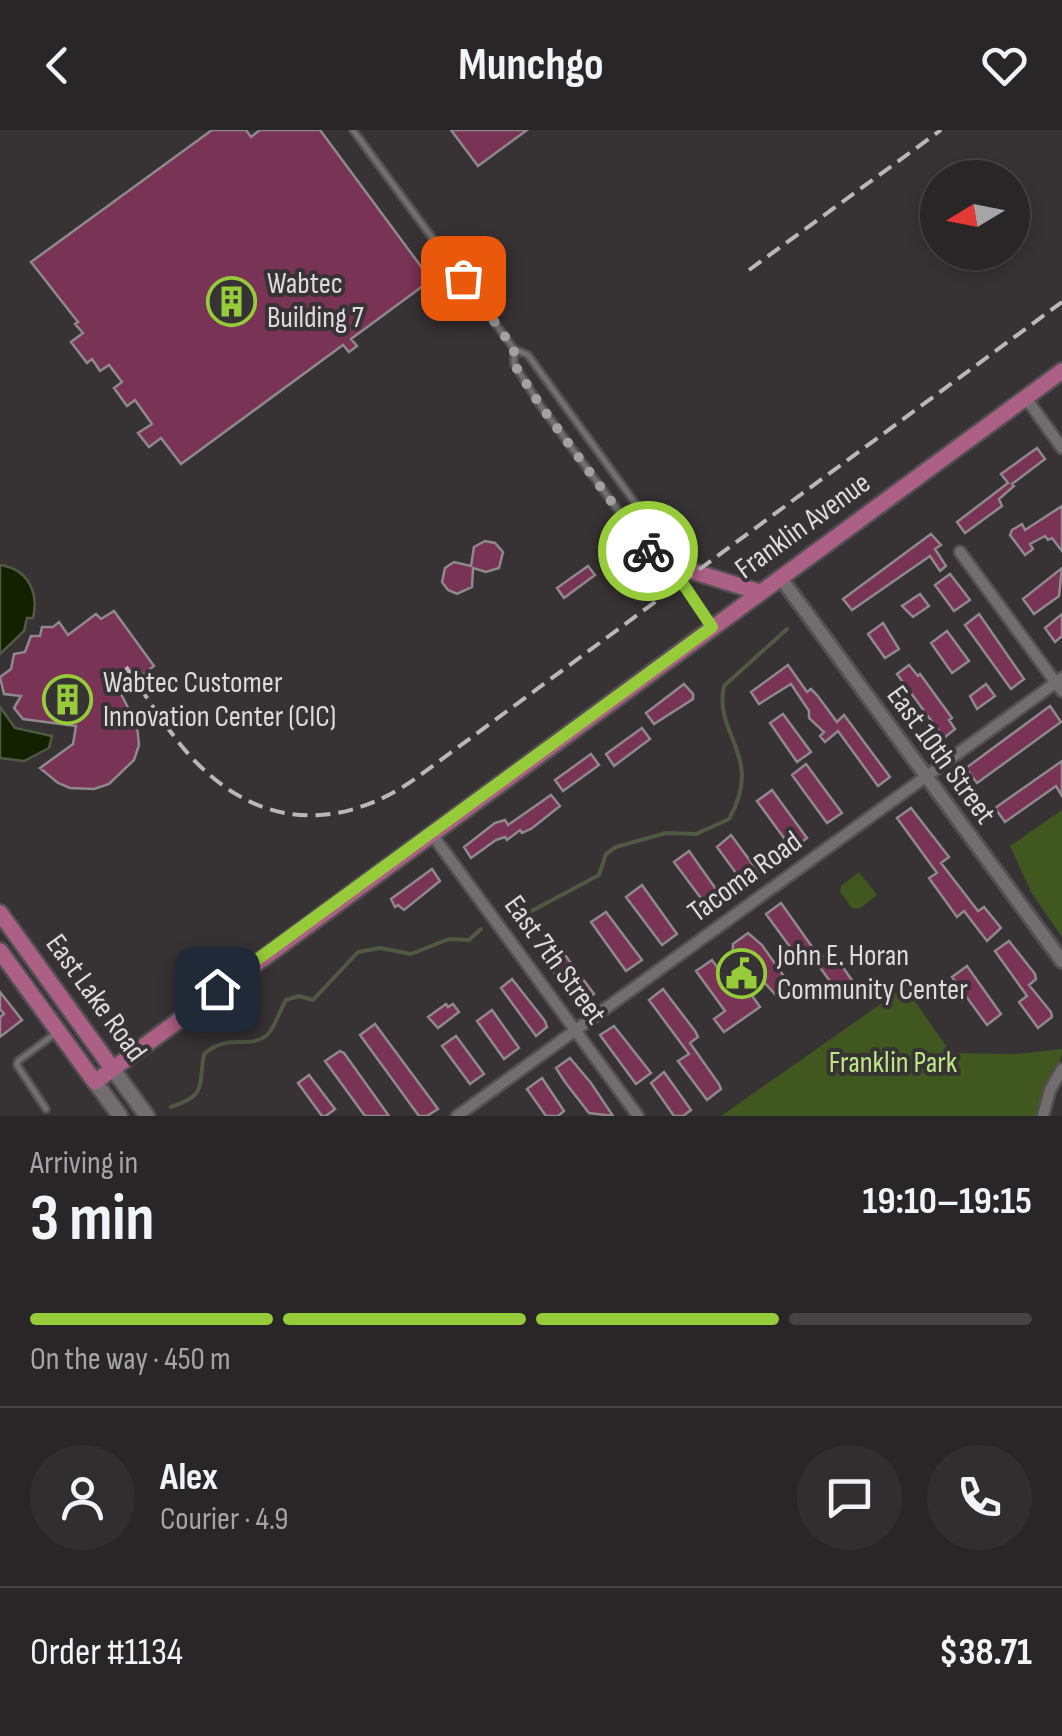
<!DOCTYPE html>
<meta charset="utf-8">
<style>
:root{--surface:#292627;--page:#312e2f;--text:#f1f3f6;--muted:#a5a5a7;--line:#454344;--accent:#96cc3a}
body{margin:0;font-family:"Sofia Sans Condensed",sans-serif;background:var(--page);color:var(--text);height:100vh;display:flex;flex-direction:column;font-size:38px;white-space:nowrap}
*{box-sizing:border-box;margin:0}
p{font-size:32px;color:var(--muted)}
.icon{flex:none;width:55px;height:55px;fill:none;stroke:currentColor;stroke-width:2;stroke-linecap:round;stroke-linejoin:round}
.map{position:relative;height:986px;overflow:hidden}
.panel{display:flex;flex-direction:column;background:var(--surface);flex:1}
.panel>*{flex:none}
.needle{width:65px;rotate:260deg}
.fabs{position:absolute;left:920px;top:30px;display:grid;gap:20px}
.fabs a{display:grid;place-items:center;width:110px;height:110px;border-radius:50%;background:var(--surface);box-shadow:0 5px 15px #0003,0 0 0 2px var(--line);font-size:50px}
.pin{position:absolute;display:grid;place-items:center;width:85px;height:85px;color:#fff;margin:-42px;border-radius:20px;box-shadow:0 5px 15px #0006}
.courier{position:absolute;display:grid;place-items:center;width:100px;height:100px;margin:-50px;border:8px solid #96cc3a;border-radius:50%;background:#fff;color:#222;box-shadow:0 2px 12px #0007}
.summary em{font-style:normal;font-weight:700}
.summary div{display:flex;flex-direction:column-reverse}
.summary{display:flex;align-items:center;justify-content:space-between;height:170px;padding:0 30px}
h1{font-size:65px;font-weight:700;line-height:75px}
.bar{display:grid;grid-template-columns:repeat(4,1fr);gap:15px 10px;align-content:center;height:120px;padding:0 30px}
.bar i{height:12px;border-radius:8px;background:var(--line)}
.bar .current{background:var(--accent)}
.bar p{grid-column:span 4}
.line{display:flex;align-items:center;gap:25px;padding:0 30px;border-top:2px solid var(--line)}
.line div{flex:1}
.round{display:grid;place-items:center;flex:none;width:105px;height:105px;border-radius:52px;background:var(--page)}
header{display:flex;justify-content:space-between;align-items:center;height:130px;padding:0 30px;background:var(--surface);font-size:45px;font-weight:700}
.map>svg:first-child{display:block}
.green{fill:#40571f}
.water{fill:#132100;stroke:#505942;stroke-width:2.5}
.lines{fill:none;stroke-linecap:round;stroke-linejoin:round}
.stream{stroke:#505942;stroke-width:4}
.building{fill:#793354;stroke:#8f898b;stroke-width:2.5}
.service-casing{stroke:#545052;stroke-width:10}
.minor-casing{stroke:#545052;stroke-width:15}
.tertiary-casing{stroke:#545052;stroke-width:18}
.secondary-casing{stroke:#545052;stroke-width:19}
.primary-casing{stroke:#545052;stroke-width:20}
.service{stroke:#726d6f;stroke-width:5}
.minor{stroke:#726d6f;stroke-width:10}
.tertiary{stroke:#726d6f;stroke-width:12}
.secondary{stroke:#726d6f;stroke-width:14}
.primary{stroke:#ad6085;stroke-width:15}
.rail{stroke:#bbb7b8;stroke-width:4;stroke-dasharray:15 8;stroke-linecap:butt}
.done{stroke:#a4a0a1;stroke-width:10;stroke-dasharray:0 18}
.route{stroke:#96cc3a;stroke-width:12}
.labels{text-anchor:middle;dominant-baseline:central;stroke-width:8;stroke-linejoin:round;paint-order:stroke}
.poi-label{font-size:30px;fill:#dedbdc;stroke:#373234;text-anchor:start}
.street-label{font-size:30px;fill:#dedbdc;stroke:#373234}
.park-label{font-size:30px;fill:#bce784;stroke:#373234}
</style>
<header><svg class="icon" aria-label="back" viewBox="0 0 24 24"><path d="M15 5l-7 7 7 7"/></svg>Munchgo<svg class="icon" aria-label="heart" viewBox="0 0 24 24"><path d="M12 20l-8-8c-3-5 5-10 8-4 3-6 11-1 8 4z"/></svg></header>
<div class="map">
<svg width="1062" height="986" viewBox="0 0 1062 986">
<rect width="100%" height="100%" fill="#373234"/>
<path class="green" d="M1062,680V807L1031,762L1010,716Z
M859,742L877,765L859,779L852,778L840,762L841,756Z
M905,857L951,923L1015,924L1062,919C1062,940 1041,962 1037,986H721Z"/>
<path class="water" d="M0,435C28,439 39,462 33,488H27L24,501L0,524Z
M0,577L15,598L52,606L49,618L24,631L0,628Z"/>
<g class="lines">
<path class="stream" d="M513,791L599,745L606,724L616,717L666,703L696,704L729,689C765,626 713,605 724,556L787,499
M171,977C207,965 198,958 204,924C230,902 247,920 266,906C276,897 279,881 286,870L299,866L313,870L358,822L380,818L411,824L449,809L469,810L481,799"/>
</g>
<path class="building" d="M212,0H246L251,7L260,0H320L431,150L351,209L357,216L349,222L343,215L181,334L161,308L149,317L138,303L152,294L135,270L127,276L114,258L122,252L109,235L100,241L92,229L87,233L71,212L83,203L75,194L78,192L31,132Z
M451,0H527L478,36Z
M1037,318L1045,329L1012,354L1014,356L999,369L1002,376L965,403L957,392L1008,353L1001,344Z
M1062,376V421L1052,408L1048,410L1045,406L1030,414L1033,419L1025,425L1010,405L1012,400L1022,394L1025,400Z
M931,404L941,415L935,419L946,436L940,441L930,426L852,480L843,469Z
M485,411L495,413L503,422L499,438L486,442L473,438L472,457L457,464L448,460L442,452L445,438L454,432L471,436L474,417Z
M588,436L595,445L564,468L557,458Z
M1062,438L1059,466L1034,484L1023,469Z
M950,444L970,470L954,481L935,455Z
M920,464L929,476L913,487L902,476Z
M114,481L154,536L120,562L137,595L139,615L134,630L109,654L94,659L70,658L58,653L40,638L73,614L76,596L23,589L14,578L21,566L4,564L0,547L11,539L14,524L25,522L31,506H40L42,497H53L59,492L68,505L96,484L101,489Z
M979,484L1024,549L1011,559L965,495Z
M1062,484V506L1055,512L1045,498Z
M883,493L899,519L885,528L868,504Z
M947,501L969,531L952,543L931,513Z
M788,535L807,562L811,559L817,565L837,592L844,585L890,647L878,656L838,601L825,612L820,606L824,602L809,588V581L791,554L759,574L751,562Z
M909,535L918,546L920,544L952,588L949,590L955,599L944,608L897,544Z
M684,554L693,564V569L654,594L646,583Z
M986,554L995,566L977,579L970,566Z
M1050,576L1061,592L977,653L966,638Z
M783,584L811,622L797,632L770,593Z
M642,598L650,609L614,636L606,624Z
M591,624L599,635L563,661L555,650Z
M1062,631V666L1056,656L1005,692L995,678Z
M806,634L842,683L827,693L792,645Z
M772,660L807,708L792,719L757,671Z
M551,665L560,676L531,699L522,703L520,700L507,710L505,707L496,710L471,728L464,717L495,693L505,690L508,695Z
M911,678L949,727L941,733L978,781L984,777L1001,798L987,811L964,781L957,787L929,748L937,743L897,688Z
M731,705L759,743L744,754L717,717Z
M689,721L723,769L709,779L674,732Z
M432,739L440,751L404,780L398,775L395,777L391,769Z
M642,755L677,804L662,815L626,767Z
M781,773L815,821L801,832L766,784Z
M606,782L642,830L626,841L591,792Z
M748,803L762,815L790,855L776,865L759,847L746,857L760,877L724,902L714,889L725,881L696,841L712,830L720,841L732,832L733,814Z
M1009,811L1035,844L1036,849L1029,855L1051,882L1052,887L1038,898L1019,872L1027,866L995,821Z
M559,817L594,864L578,875L543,828Z
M831,820L858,859L843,869L816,832Z
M967,836L1001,884L987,895L952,847Z
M512,849L545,891L547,897L536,906L501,858Z
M663,859L695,901L698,907L690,913L719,954L721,959L707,970L678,931L689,924L649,870Z
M0,862L22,890L0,907V887L4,884L0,879Z
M446,874L448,877L453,874L459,882L438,898L428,887Z
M492,880L519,918L504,929L477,891Z
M375,894L438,979L427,986H419L360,905Z
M614,896L651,943L636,954L600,905Z
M456,906L484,944L470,954L442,916Z
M340,921L344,923L389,986H365L325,931Z
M570,928L591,953L613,986L589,983L565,952L556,938Z
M664,942L691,980L683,986H674L651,953Z
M309,945L335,979L326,986H322L298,953Z
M542,948L564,981L558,986H546L527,959Z"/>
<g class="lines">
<defs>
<path id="service" d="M353,0L514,219
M661,421L649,422L540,275L514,234V219L528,225L664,413L661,421L668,433
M674,442L711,494
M46,979L17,935L18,931L56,903"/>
<path id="minor" d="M1026,268L1062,318
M960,422L1062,561
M431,703L638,986
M457,986L1062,548
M1043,986L1050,960L1062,939"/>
<path id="tertiary" d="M780,447L1062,831"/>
<path id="secondary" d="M112,938L147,986
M95,952L120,986"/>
<path id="primary" d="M669,434L759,462
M0,783L112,938
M0,821L95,952L1062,241"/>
</defs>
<use href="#service" class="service-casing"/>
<use href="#minor" class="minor-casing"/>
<use href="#tertiary" class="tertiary-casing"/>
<use href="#secondary" class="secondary-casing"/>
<use href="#primary" class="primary-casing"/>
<use href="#service" class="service"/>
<use href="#minor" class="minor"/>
<use href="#tertiary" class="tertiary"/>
<use href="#secondary" class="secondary"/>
<use href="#primary" class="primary"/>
<path class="rail" d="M749,140L941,0
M126,537C152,574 177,618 211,646C275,701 349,695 415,649L1062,172"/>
</g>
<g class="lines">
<path class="done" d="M463,148L514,219V234L540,275L648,421"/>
<path class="route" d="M217,859L712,497L661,421H648"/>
</g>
<defs>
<symbol id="building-ring" viewBox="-11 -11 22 22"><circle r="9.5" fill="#373234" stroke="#96cc3a" stroke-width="1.5"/><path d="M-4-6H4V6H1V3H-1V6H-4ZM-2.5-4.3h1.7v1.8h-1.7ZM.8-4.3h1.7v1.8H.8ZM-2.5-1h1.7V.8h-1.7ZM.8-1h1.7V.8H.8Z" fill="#96cc3a"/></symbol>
<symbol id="civic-ring" viewBox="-11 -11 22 22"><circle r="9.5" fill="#373234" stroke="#96cc3a" stroke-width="1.5"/><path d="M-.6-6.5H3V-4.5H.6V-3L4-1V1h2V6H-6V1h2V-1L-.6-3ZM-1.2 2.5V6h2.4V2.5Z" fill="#96cc3a"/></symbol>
</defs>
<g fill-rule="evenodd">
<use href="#building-ring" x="204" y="144" width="55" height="55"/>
<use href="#building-ring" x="40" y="542" width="55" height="55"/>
<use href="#civic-ring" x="714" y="816" width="55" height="55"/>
</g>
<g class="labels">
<g class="poi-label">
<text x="267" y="154">Wabtec<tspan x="267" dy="34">Building 7</tspan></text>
<text x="103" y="553">Wabtec Customer<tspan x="103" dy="34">Innovation Center (CIC)</tspan></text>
<text x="777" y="826">John E. Horan<tspan x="777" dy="34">Community Center</tspan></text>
</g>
<g class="street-label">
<text transform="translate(803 396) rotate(-36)">Franklin Avenue</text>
<text transform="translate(941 625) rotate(54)">East 10th Street</text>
<text transform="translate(745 747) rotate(-36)">Tacoma Road</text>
<text transform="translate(555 830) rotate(54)">East 7th Street</text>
<text transform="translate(96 868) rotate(54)">East Lake Road</text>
</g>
<g class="park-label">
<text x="893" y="933">Franklin Park</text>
</g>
</g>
</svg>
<div class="fabs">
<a><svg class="needle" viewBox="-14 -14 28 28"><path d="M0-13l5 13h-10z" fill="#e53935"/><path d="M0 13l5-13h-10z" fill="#a5a5a7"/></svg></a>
</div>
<div class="pin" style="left:463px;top:148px;background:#ea580c"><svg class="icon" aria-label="bag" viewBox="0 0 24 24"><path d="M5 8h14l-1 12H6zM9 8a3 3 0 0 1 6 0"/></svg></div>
<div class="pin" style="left:217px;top:859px;background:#1f2937"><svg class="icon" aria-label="home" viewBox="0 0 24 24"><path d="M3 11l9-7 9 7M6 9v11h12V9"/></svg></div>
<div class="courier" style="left:648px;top:421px"><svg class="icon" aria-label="bike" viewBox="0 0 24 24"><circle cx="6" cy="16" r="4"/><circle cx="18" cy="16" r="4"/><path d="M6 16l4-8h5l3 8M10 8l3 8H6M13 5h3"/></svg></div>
</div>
<section class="panel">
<div class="summary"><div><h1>3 min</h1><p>Arriving in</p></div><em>19:10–19:15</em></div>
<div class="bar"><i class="current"></i><i class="current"></i><i class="current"></i><i></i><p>On the way · 450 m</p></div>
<div class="line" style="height:180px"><a class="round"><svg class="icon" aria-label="person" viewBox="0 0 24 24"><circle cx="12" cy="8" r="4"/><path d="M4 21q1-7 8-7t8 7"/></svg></a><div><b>Alex</b><p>Courier · 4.9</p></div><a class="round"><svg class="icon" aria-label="chat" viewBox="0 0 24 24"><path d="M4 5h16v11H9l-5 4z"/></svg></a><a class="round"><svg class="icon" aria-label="phone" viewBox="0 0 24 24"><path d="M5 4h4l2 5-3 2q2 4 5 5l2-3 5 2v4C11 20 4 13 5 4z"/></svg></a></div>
<div class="line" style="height:130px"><div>Order #1134</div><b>$38.71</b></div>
</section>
